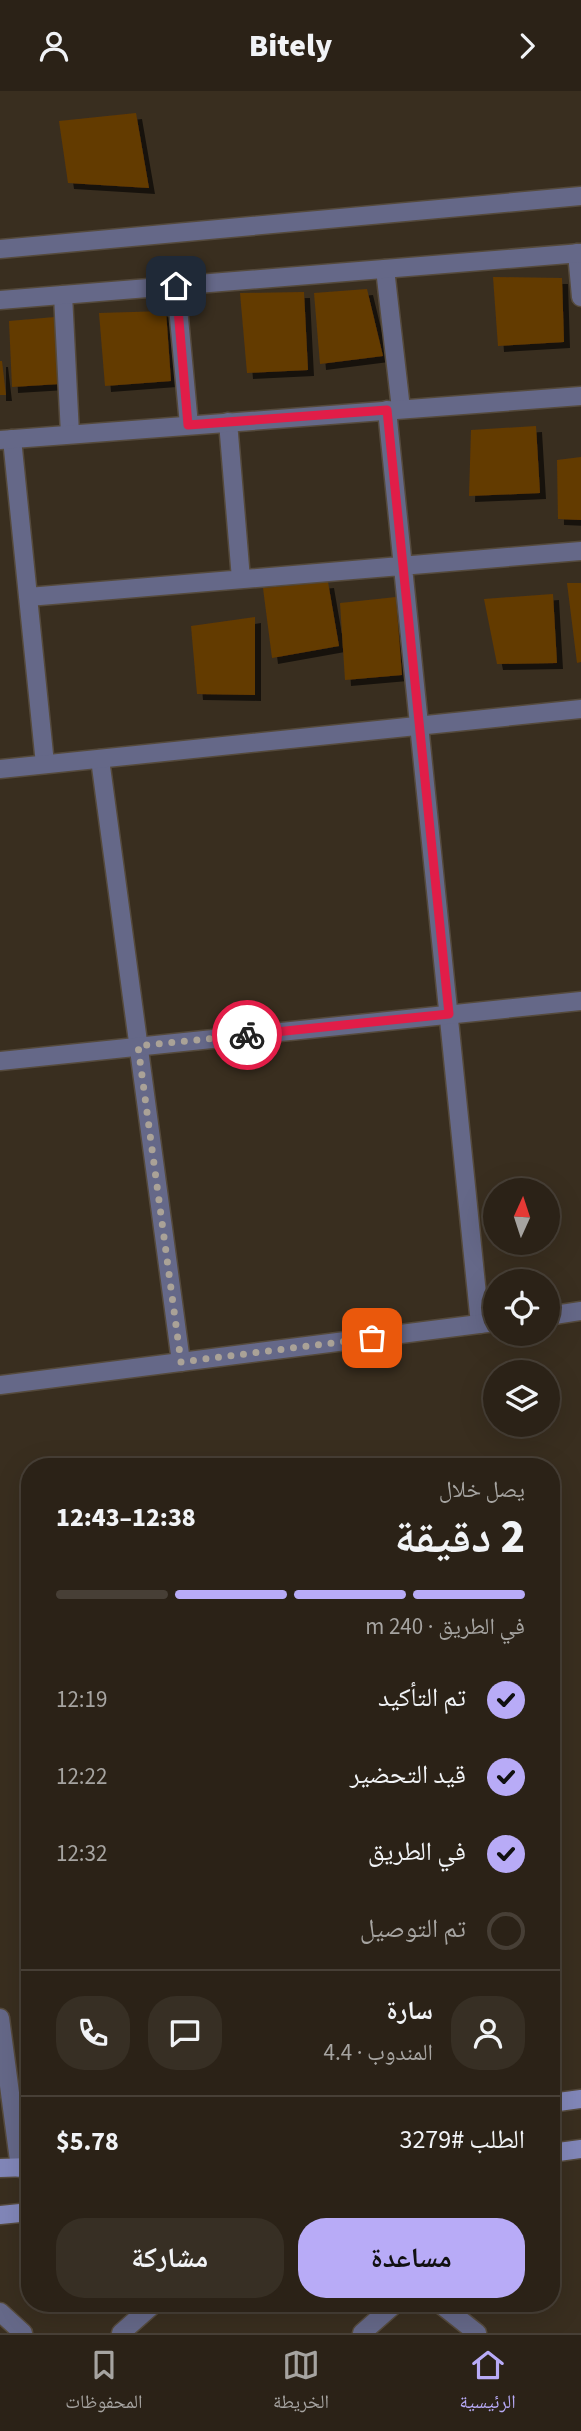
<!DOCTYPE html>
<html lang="ar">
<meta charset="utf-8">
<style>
:root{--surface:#2b2217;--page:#372f24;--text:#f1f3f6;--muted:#a6a4a1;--line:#473f36;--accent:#b8abf7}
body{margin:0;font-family:"Source Sans 3","Noto Naskh Arabic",sans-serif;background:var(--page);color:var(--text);direction:rtl;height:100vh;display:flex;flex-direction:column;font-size:26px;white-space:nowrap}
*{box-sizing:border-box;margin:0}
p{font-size:23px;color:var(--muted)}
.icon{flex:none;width:38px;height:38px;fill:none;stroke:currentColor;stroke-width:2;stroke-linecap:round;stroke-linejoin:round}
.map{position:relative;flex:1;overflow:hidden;direction:ltr}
.drawer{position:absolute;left:21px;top:1367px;width:539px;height:854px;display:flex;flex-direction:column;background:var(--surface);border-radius:28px;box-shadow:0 7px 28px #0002,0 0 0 2px var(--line);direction:rtl}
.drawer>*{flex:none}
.needle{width:46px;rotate:3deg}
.tools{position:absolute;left:483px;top:1087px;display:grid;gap:14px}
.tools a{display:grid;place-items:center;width:77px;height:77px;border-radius:50%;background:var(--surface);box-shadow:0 7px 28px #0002,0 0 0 2px var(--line);font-size:35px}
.pin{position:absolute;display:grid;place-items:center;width:60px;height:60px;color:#fff;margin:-30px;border-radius:14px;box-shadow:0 4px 10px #0006}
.courier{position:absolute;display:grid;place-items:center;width:70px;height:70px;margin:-35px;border:5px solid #e11d48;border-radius:50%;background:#fff;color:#222;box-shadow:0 2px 9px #0007}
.head em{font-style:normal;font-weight:800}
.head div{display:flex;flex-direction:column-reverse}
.head{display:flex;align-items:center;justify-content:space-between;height:119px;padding:0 35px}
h1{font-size:46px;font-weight:800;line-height:52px}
.bar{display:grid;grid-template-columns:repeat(4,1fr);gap:10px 7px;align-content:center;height:84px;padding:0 35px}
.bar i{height:9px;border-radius:5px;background:var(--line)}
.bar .active{background:var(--accent)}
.bar p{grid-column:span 4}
.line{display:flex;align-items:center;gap:18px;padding:0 35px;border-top:2px solid var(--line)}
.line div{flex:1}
.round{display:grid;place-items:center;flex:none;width:74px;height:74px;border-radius:28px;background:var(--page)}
ol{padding:0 35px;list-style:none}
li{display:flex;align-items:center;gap:21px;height:77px}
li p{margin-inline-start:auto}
li .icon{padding:7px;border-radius:50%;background:var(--accent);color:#111;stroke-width:4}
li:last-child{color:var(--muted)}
li i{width:38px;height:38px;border:4px solid var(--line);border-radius:50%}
.action{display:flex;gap:14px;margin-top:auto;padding:14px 35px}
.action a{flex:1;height:80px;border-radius:28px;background:var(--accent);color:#111;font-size:28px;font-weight:800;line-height:80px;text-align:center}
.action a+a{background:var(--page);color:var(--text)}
header{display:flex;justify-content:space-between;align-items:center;height:91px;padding:0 35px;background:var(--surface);font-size:32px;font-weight:800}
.tab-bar{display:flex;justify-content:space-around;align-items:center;height:98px;border-top:2px solid var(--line);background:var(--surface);font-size:19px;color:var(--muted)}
.tab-bar a{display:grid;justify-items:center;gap:4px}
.tab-bar .active{color:var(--accent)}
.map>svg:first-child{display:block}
.building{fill:#643a00;filter:url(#shadow)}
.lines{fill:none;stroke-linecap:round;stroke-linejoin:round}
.service-casing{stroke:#554a3c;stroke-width:21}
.minor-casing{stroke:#554a3c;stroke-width:21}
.secondary-casing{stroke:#554a3c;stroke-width:21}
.service{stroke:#656888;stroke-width:18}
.minor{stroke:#656888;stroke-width:18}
.secondary{stroke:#8287b9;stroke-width:18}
.done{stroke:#aaa297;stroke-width:7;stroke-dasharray:0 12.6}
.route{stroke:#e11d48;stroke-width:9}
</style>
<header><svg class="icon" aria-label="forward" viewBox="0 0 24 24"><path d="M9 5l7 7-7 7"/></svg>Bitely<svg class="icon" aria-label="person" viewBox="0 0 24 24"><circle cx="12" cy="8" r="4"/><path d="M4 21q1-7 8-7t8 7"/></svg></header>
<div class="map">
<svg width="581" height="2242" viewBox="0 0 581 2242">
<defs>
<filter id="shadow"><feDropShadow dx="6" dy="6" stdDeviation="0" flood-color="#0009"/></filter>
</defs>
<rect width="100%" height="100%" fill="#392e1f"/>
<path class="building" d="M136,22L149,97L68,92L59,30Z
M493,186L562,187L564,251L498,255Z
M367,198L383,265L320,273L314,202Z
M304,201L308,279L247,282L240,202Z
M166,220L171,290L105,295L99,222Z
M55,226L60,293L12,296L9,230Z
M0,270H2L6,304H0Z
M536,335L540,402L469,405L471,339Z
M581,366V429L558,428L557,369Z
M328,491L339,555L272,567L263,497Z
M567,492H581V571L577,572Z
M553,503L557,572L497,573L484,508Z
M396,506L402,584L345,589L340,512Z
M255,526V604L197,603L191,535Z"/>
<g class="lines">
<defs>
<path id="service" d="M577,162L581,206
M385,178L401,318
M176,195L189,334
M63,204L70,343
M387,319L480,1233
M228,331L241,488
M12,348L45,673
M28,506L581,460
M100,668L181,1271"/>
<path id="minor" d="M0,158L581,105
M0,209L581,162
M0,349L581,305
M0,678L581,618
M0,970L581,910
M548,1225L581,1220
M0,1294L495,1231
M0,1927L20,2077
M439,2212L477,2242
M0,2221L23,2242
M121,2242L155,2212
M362,2242L396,2212"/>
<path id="secondary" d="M551,2012L581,2008
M551,2062L581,2058
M0,2077L30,2076
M0,2124L30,2121"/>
</defs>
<use href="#service" class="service-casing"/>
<use href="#minor" class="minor-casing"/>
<use href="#secondary" class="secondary-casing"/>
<use href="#service" class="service"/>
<use href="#minor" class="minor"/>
<use href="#secondary" class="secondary"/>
</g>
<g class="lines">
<path class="done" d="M247,944L138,955L181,1271L372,1247"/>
<path class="route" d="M176,195L188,334L387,319L449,923L247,944"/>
</g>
</svg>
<div class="tools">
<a><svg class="needle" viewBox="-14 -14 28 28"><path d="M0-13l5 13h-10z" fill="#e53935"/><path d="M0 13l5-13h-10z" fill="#a6a4a1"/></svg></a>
<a><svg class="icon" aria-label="locate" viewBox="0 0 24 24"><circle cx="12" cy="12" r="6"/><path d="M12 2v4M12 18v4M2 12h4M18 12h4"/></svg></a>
<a><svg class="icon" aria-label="layers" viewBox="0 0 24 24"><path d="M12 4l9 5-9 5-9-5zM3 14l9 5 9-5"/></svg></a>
</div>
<div class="pin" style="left:372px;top:1247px;background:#ea580c"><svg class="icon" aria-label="bag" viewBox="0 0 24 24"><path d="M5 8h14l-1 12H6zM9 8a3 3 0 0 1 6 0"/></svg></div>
<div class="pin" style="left:176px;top:195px;background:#1f2937"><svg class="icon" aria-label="home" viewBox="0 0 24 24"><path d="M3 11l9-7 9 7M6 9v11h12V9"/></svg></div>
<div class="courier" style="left:247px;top:944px"><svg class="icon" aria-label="bike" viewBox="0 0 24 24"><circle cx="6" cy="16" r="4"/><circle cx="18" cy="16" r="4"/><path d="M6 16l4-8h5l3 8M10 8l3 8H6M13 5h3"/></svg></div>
<section class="drawer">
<div class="head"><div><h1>2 دقيقة</h1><p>يصل خلال</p></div><em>12:38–12:43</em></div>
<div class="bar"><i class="active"></i><i class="active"></i><i class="active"></i><i></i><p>في الطريق · 240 m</p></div>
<ol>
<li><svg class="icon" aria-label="check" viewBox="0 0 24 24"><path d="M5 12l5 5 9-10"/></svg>تم التأكيد<p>12:19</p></li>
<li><svg class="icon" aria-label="check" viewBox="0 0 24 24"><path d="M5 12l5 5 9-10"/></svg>قيد التحضير<p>12:22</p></li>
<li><svg class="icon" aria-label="check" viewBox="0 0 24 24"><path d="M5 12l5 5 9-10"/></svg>في الطريق<p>12:32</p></li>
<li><i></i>تم التوصيل</li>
</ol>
<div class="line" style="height:126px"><a class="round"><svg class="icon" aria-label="person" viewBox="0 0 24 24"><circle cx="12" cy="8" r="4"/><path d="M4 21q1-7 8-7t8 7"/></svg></a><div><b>سارة</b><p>المندوب · 4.4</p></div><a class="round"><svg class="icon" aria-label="chat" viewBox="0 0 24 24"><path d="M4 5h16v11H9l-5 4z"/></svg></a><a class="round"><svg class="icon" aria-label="phone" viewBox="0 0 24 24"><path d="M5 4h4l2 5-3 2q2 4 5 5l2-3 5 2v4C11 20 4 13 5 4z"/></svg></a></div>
<div class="line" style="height:91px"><div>الطلب #3279</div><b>$5.78</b></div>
<div class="action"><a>مساعدة</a><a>مشاركة</a></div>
</section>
</div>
<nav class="tab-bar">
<a class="active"><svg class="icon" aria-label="home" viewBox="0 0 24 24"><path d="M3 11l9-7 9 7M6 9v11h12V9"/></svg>الرئيسية</a>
<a><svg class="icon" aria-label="map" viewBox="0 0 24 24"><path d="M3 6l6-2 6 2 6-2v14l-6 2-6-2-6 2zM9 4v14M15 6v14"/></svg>الخريطة</a>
<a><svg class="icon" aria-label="saved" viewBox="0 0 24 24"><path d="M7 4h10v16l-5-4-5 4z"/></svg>المحفوظات</a>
</nav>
